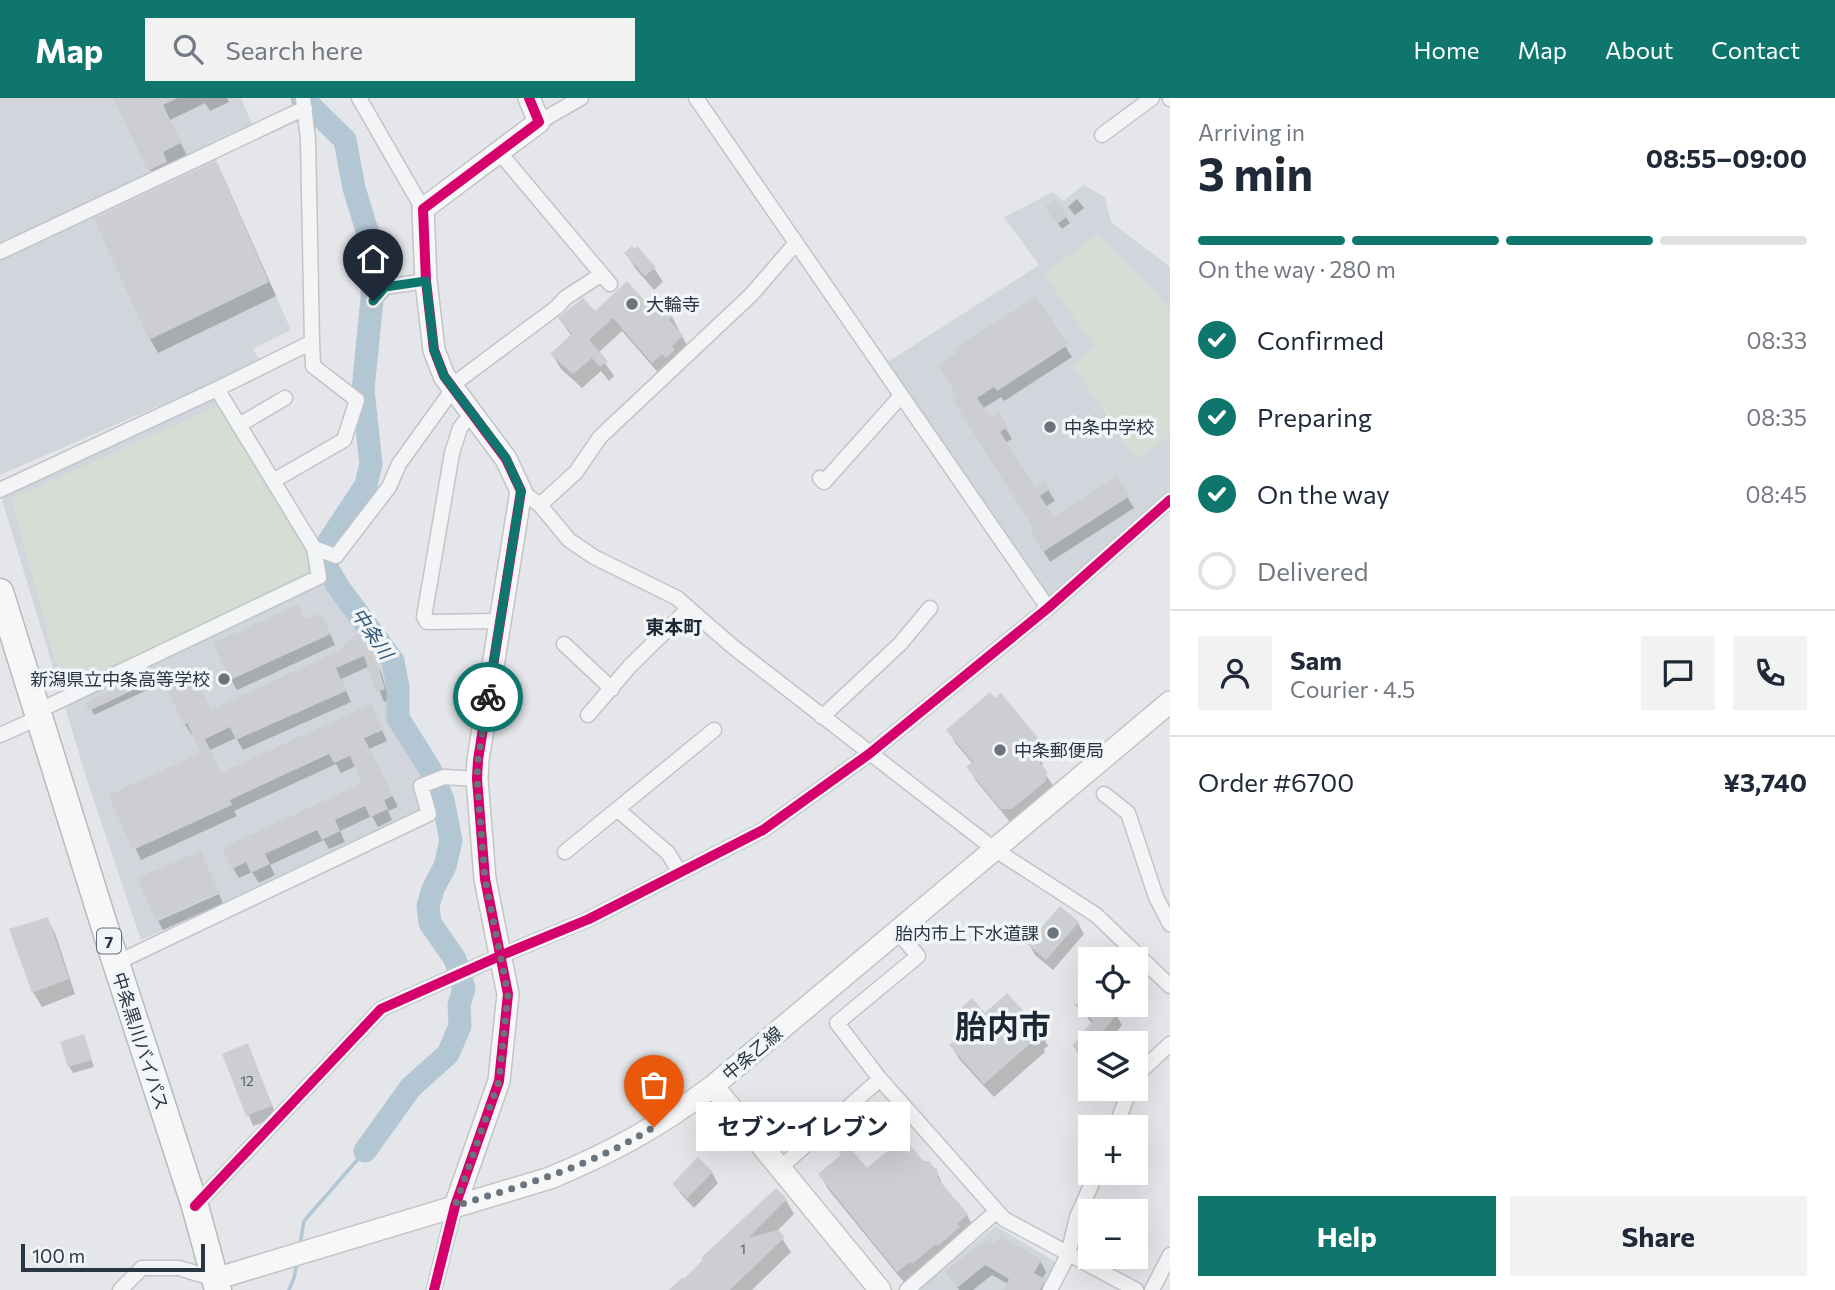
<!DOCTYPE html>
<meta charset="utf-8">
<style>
:root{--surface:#fff;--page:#f2f2f3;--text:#1f2937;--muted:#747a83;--line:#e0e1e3;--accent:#0f766e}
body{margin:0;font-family:Commissioner,"Noto Sans JP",sans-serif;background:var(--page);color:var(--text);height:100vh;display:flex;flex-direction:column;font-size:26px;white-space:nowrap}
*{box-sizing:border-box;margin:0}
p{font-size:23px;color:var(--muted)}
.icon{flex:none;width:38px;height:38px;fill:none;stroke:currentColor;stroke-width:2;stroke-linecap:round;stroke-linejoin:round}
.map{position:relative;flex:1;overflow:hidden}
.sheet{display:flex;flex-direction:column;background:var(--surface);width:665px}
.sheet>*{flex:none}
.buttons{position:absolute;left:1078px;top:849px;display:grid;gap:14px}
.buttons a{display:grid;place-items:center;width:70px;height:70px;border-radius:0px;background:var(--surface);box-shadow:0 7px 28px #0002;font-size:35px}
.scale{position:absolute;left:21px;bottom:18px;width:184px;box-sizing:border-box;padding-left:7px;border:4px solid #2a3643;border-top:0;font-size:19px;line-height:24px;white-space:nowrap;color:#2a3643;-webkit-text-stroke:5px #f2f5f8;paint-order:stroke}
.pin{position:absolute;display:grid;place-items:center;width:60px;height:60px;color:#fff;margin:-72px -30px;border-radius:50% 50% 50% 0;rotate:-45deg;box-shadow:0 0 7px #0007}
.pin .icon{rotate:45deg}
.courier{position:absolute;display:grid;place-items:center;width:70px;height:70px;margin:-35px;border:5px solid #0f766e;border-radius:50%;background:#fff;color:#222;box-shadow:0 2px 9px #0007}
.bubble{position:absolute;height:49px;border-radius:0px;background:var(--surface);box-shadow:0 7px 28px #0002;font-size:23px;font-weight:700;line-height:49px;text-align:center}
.overview em{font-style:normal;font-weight:700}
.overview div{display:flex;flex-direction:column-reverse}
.overview{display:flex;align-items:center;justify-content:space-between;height:119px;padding:0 28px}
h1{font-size:46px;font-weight:700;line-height:52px}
.bar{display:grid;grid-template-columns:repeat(4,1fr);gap:10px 7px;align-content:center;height:84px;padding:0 28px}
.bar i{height:9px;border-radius:5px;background:var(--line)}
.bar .on{background:var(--accent)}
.bar p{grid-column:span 4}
.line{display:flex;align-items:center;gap:18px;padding:0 28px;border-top:2px solid var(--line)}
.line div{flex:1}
.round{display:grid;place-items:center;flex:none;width:74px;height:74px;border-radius:0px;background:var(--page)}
ol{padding:0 28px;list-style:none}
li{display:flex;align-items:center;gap:21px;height:77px}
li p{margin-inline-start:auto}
li .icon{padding:7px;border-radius:50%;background:var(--accent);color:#fff;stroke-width:4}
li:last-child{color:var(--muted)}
li i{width:38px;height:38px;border:4px solid var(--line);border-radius:50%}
.primary-button{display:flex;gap:14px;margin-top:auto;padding:14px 28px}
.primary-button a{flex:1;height:80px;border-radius:0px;background:var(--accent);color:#fff;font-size:28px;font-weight:700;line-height:80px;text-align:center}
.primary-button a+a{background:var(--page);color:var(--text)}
header{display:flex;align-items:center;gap:42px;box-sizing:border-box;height:98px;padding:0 35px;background:var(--accent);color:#fff}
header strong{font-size:33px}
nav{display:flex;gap:38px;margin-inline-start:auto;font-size:24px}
.search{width:490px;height:63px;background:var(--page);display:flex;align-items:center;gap:18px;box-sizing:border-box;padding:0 24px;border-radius:0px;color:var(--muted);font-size:26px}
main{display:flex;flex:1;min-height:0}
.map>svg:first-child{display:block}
.built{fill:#d2d6dc}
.green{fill:#d5ddd4}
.shadow{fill:#0003}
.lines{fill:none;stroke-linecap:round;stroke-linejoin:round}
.stream{stroke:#b2c6d4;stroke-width:3.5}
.river{stroke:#b2c6d4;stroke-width:23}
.building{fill:#ccced1}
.street-casing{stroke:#c2c4c7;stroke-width:17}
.secondary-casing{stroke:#c2c4c7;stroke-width:24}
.highway-casing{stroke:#b6babe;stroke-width:29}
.street{stroke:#f3f4f6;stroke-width:14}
.secondary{stroke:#f7f7f7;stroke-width:21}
.highway{stroke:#f7f7f7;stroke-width:26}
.cycleway-casing{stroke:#f2f5f8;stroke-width:15}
.cycleway{stroke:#d6006c;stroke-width:10}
.done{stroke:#6b747d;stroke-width:7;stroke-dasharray:0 12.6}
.route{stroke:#0f766e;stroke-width:9}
.poi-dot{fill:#6b747d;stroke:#f2f5f8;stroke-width:2.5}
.labels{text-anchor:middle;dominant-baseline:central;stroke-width:7;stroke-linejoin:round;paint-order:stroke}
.number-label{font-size:14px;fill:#535d67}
.shield{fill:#f2f5f8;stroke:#666f79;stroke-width:2}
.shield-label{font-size:16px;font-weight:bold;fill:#2a3643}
.poi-label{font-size:18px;fill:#2a3643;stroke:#f2f5f8;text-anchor:start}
.street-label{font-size:18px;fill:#2a3643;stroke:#f2f5f8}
.neighbourhood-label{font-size:19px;font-weight:bold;fill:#1c2734;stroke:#f2f5f8}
.water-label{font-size:19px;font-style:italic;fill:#335a78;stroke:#f2f5f8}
.town-label{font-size:32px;font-weight:bold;fill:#1c2734;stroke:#f2f5f8}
</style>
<header>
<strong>Map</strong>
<div class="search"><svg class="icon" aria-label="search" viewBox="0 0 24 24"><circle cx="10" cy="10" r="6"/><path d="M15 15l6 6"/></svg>Search here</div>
<nav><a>Home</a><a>Map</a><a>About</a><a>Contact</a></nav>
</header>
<main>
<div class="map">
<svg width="1170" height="1192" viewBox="0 0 1170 1192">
<rect width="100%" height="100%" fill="#e4e6e9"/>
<path class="built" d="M0,0H241L252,26L209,45L291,232L253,251L260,264L0,377Z
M1083,87L1105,99L1111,124L1170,169V392L1155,409L1048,502L886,265L1039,167L1004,119L1053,94L1064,103Z
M223,294L327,483L389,565L395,629L412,653L430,695L434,712L141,842L88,685L0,395Z
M996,1128L1057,1165L1043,1192H916Z"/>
<path class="green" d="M1098,136L1170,210V337L1136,362L1072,267L1095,249L1044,177Z
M219,307L308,453V470L299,482L69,589L61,584L11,401Z"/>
<path class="shadow" d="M116,0H227L229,4L210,13L205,5L170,22L188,60L157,86Z
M223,79L276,198L158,255L150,241Z
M1077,101L1084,110L1075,117L1068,109Z
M1051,116L1066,119L1070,125L1062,131Z
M634,153L654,170L663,184L654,192L635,170L626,155Z
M1035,200L1072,259L1004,303L1001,299L982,311L990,323L998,318L1012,341L1005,345L1034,391L1044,385L1055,403L1045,409L1053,421L1116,381L1134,410L1050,464L1032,434L1036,432L960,312Z
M595,215H654L672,219L690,253L661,278L622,233L598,255L614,278L609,283L601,273L582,290L561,271L552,256L572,239L560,221Z
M306,523L326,527L335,547L237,592L231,581Z
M346,551L374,562L381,574L390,602L384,604L370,568L341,581L351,604L243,652L236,640L210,652L221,677L376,619L387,643L369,651L398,709L388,713L392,722L378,729L372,718L340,733L345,744L329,751L324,742L270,767L275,777L259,785L252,774L239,780L233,770L365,686L356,668L341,675L336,666L234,713L237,718L141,762L111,698L203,656L193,635L191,636L185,626Z
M141,579L147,592L94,617L88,605Z
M948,632L1038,642L1046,656L1041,661L1043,666L1040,668L1054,689L1011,725L977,684L968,670L973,666L956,646Z
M219,796L223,805L163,832L158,823Z
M47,821L55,835L75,896L42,909L33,894Z
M1078,825L1084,836L1053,872L1035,857L1029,846Z
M1090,899V906L1116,917L1122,927L1108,945H1090V967L1080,959L1074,948L1092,926L1081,911Z
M961,912L1040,933L1048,948L1044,951L1045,954L994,999L959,961L951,947L971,929Z
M83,938L94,969L73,975L69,968Z
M248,948L277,1019L253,1028L224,957Z
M831,1040L867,1073L929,1065L936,1072L945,1092L967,1117L975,1132L906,1187L828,1091L820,1076L842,1058Z
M712,1075L718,1085L694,1110L681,1096L675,1086Z
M786,1102L794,1116L777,1133L791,1154L752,1192H672Z
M986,1144L1040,1163L1046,1174L1042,1182L1049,1192H1005L1008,1186L992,1177L973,1192H959L953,1184Z"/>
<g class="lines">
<path class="stream" d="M300,1146L304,1123L365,1053
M289,1192L294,1180L297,1164"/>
<path class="river" d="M302,0L345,42L354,90L372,149V201L363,292L371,366L366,387L329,443L326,468L339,490L393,563L398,589V620L430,671L443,702L451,743L445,768L433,791L428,808L430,825L455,861L464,890L459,907L460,928L448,956L411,989L365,1053"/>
</g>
<path class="building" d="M113,0H178L163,7L181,45L163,54L167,64L148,73Z
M216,63L269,184L149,242L94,121Z
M1055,101L1068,118L1057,126L1045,109Z
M632,148L634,151L637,148L656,169L645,178L624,155Z
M627,183L654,213L658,209L662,213L665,209L673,218L669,222L683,237L672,248L675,252L666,260L662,256L652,265L613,220L589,242L608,263L600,269L592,260L573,276L550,256L572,236L558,220L583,200L595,213Z
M1036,198L1068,247L997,293L994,289L977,300L991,320L999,315L1008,329L1000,334L1035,389L1045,382L1050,391L1040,398L1054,419L1117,378L1130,398L1043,454L1030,434L1034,431L952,301L957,298L938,267L957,255L954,251Z
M298,507L305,522L321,515L331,536L230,582L213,545Z
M358,536L376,561L385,591L376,594L364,558L336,570L346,593L236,642L230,629L205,641L221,675L371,606L383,632L364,640L393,698L384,702L388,711L370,719L365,708L335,722L340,733L322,742L317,732L265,756L270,766L251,775L246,764L232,771L222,750L362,685L350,658L334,665L329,656L230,702L232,707L133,752L108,697L201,655L187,625L184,627L162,581L190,568L211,612L344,550L342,547Z
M142,577L146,586L89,613L85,605Z
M990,594L995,600L1001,595L1039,641L1033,647L1036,650L1031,655L1047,673L1046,683L1012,711H1001L966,669L973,664L946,632Z
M201,753L219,794L156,823L137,780Z
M1060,808L1079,824L1046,862L1027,846Z
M48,819L69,881L32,895L9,831Z
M1007,895L1041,932L1037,936L1039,938L984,986L949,947L971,926L959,912L972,900L985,915Z
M1090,897V906H1106L1117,916L1094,945H1090V962L1072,948L1093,922L1073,906H1083Z
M84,936L92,962L68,969L60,944Z
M248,945L272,1008L246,1018L222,956Z
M836,1033L867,1070L904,1039L923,1063H930L932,1070H937L938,1081L968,1116L957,1126L960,1129L938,1148L936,1146L912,1166L910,1164L897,1174L818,1076L841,1057L829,1040Z
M698,1059L713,1074L687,1100L672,1086Z
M776,1090L787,1101L748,1140L778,1132L785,1139L730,1192H669L683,1179L684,1181L703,1162L701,1160Z
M1001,1138L1041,1162L1034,1175L1045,1181L1040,1192H1003L1009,1181L985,1167L957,1190L945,1173L985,1142L995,1145Z"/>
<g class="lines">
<defs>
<path id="street" d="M359,0L423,111
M696,0L1048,510
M1170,0V1
M539,24L581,0
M1102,37L1152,0
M499,54L610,186
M0,154L305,10
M373,203L385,189L426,183
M451,288L557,209L565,200L602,176
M472,315L460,330L452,355L424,519L427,524L500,523
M239,327L285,300
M820,380L824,384L901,298
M273,383L344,342L357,302L313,268L312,244
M0,392L217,291L312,244L308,41L303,0
M521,393L540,407L569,442L594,459L677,500L732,548L994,751L1096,817L1170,888
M540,407L576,374L600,339L752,196L795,146
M314,450L336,458L389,389L399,366L453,291
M564,546L612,591
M36,614L319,479L314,450L217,291
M588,617L630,568L689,510
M822,619L900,546L930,510
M0,637L38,620
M1104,696L1128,715L1156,799L1170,826
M618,712L668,755L680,775
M565,754L714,632
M116,865L429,716L421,688L444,679L477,681
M880,981L837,925L918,858L897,833
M1136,981L1142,972L1170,946
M1116,1029L1130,990
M780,1070L880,981L1004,1121L1136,1192
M195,1108L381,911L502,857L589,821L763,732L869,656L1048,510L1170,402
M120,1192L142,1170H179L215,1181
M434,1192L455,1108
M907,1192L997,1113
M1050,1192L1068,1157L1077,1119L1097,1074
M1152,1192L1170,1157"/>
<path id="secondary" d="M713,988L880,1192
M455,1108L499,983L508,896L485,781L477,681L478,662L521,393L506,361L444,278L434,252L426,183L423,111L539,24L529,0
M215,1181L550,1080C613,1054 658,1029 713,988L1170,604"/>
<path id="highway" d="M0,494L116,865L195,1108L218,1192"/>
</defs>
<use href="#street" class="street-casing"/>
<use href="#secondary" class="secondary-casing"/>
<use href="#highway" class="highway-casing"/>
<use href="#street" class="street"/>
<use href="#secondary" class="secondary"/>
<use href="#highway" class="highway"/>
<defs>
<path id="cycleway" d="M195,1108L381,911L502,857L589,821L763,732L869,656L1048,510L1170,402
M434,1192L455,1108L499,983L508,896L485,781L477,681L478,662L521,393L506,361L444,278L434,252L426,183L423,111L539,24L529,0"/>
</defs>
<use href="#cycleway" class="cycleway-casing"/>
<use href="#cycleway" class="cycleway"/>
</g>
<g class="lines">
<path class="done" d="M488,599L478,662L477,681L485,781L508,896L499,983L455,1108C524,1087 592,1068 654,1029"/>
<path class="route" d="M373,203L385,189L426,183L434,252L444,278L506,360L521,393L488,599"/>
</g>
<g class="poi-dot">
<circle cx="632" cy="206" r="7"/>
<circle cx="1050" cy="329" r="7"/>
<circle cx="224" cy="581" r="7"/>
<circle cx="1000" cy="652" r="7"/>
<circle cx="1053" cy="835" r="7"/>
</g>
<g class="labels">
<g class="number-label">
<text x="247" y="982">12</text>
<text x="743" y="1150">1</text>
</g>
<rect class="shield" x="97" y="830.5" width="24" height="25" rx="5"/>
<g class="shield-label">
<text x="109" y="843">7</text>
</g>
<g class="poi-label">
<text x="646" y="206">大輪寺</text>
<text x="1064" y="329">中条中学校</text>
<text x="210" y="581" text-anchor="end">新潟県立中条高等学校</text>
<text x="1014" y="652">中条郵便局</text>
<text x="1039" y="835" text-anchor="end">胎内市上下水道課</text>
</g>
<g class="street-label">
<text transform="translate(141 943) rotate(72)">中条黒川バイパス</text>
<text transform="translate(752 955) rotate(-40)">中条乙線</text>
</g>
<g class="neighbourhood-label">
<text x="674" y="528">東本町</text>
</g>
<g class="water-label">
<text transform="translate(373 535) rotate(56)">中条川</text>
</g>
<g class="town-label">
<text x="1003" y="927">胎内市</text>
</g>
</g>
</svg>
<div class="buttons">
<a><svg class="icon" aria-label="locate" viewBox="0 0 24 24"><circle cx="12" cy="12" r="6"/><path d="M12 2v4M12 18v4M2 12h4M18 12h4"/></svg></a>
<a><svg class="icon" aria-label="layers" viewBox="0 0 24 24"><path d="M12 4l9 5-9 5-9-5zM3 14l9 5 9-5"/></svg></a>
<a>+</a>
<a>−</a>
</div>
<div class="scale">100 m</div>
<div class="pin" style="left:654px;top:1029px;background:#ea580c"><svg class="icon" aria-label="bag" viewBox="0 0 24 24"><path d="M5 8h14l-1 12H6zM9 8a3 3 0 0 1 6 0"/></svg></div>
<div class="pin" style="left:373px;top:203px;background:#1f2937"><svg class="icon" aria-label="home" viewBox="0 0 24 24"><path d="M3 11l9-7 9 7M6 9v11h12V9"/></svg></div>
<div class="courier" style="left:488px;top:599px"><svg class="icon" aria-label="bike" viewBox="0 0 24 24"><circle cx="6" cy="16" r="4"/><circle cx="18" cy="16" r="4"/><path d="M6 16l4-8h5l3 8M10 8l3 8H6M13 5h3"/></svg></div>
<div class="bubble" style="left:696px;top:1004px;width:214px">セブン-イレブン</div>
</div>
<section class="sheet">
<div class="overview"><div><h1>3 min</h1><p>Arriving in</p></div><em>08:55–09:00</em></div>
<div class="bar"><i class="on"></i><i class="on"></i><i class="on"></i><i></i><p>On the way · 280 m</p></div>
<ol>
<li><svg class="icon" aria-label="check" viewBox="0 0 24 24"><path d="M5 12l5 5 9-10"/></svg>Confirmed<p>08:33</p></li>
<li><svg class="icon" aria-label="check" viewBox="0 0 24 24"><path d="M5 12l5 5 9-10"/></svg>Preparing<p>08:35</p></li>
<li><svg class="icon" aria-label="check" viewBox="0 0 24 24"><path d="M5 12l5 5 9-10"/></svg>On the way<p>08:45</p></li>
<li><i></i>Delivered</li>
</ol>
<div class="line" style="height:126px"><a class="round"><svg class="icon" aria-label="person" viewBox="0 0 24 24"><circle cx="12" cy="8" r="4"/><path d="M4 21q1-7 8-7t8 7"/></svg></a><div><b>Sam</b><p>Courier · 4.5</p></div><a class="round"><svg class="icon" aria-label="chat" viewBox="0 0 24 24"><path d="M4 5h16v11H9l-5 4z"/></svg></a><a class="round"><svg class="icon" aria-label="phone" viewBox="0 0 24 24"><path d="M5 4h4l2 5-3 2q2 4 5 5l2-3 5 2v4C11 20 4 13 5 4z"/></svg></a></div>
<div class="line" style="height:91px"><div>Order #6700</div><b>¥3,740</b></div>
<div class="primary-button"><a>Help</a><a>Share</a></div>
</section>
</main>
